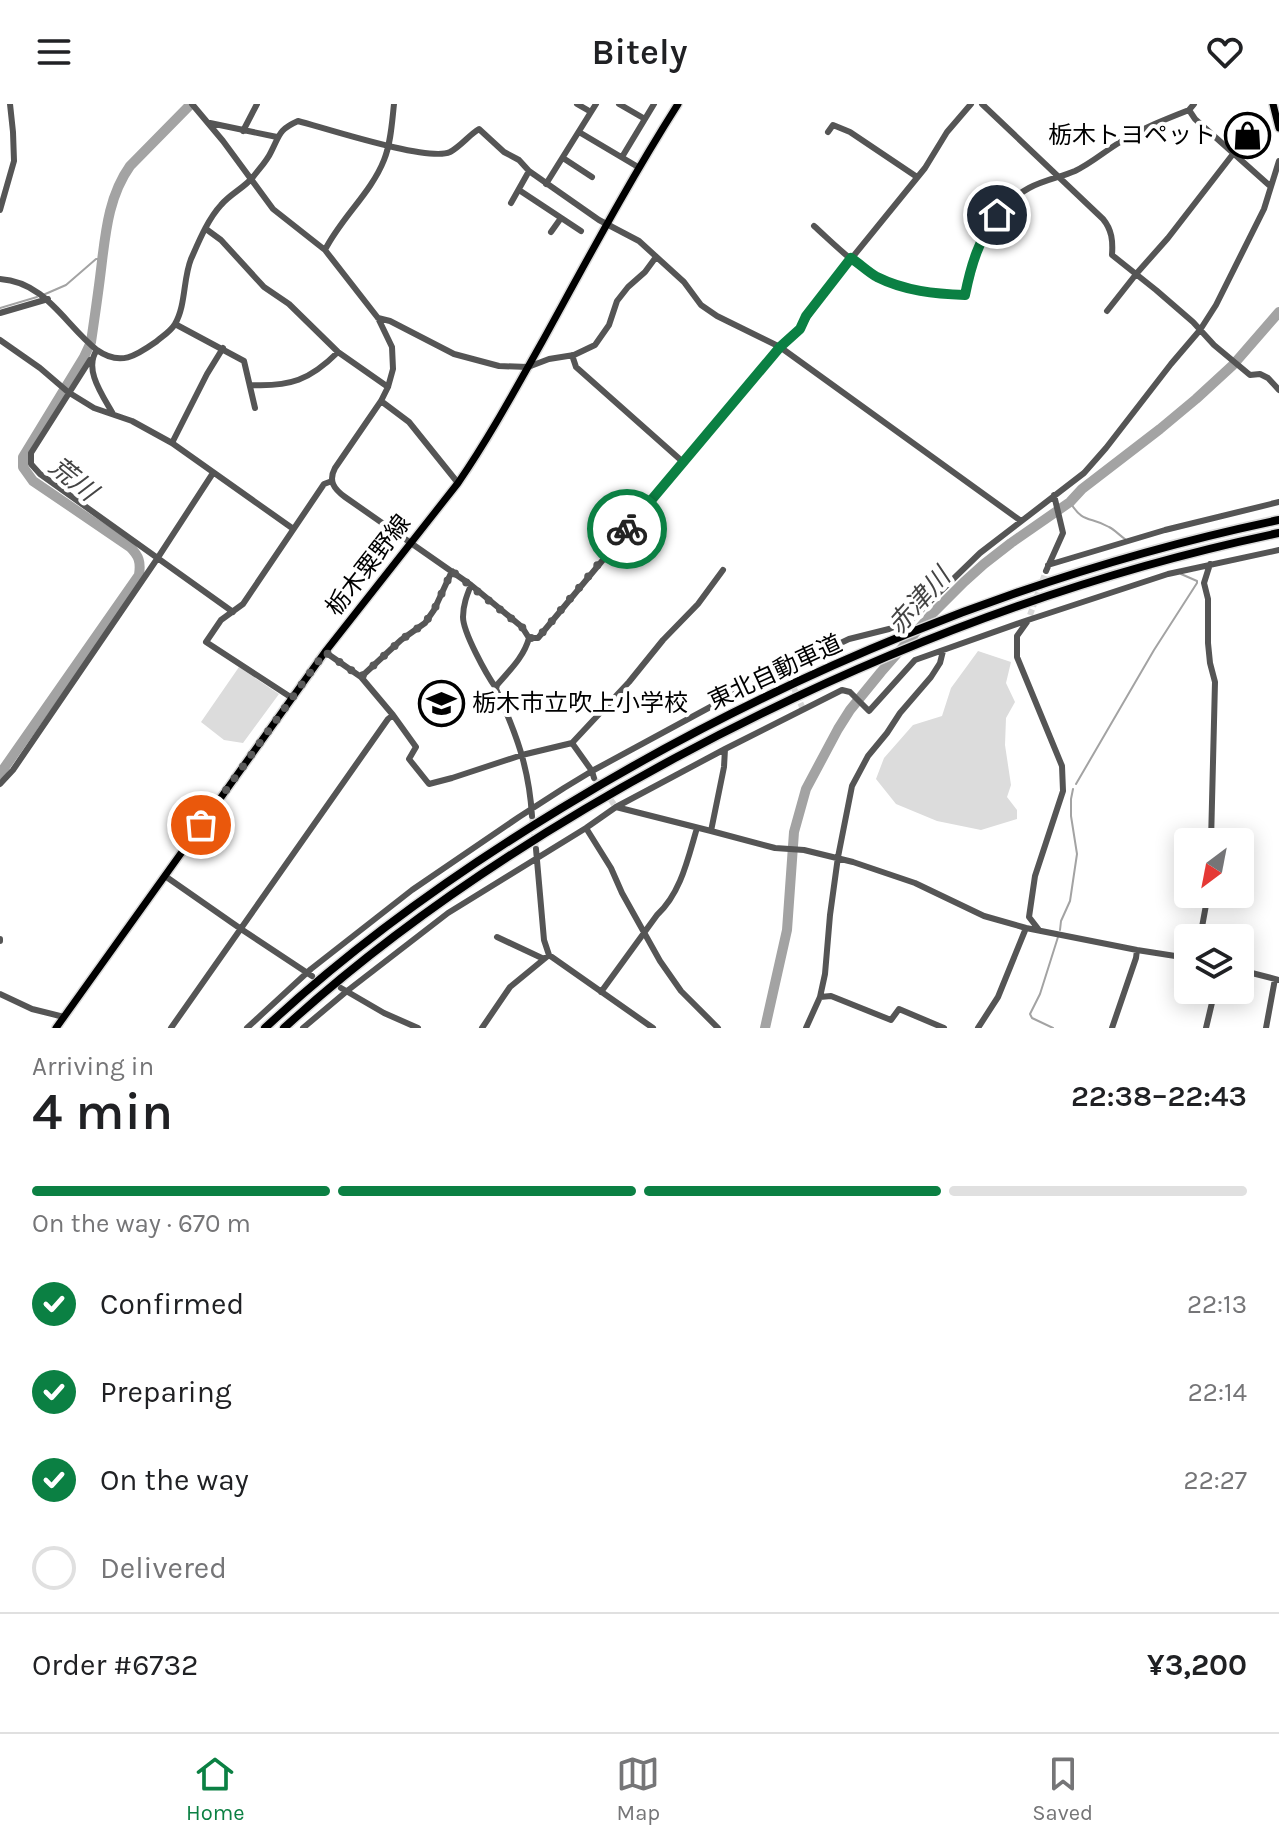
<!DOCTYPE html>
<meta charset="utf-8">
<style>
:root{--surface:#fff;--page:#f6f6f6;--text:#202124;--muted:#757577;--line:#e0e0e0;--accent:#0b8043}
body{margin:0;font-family:Karla,"Noto Sans JP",sans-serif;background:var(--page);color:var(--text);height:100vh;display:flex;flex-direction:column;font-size:30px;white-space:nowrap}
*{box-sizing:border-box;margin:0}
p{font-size:26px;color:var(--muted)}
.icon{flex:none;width:44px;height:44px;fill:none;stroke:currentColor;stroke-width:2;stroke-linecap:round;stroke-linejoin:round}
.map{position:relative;height:924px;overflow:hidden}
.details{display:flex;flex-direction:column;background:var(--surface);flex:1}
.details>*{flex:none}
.needle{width:52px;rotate:212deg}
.buttons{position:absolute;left:1174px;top:724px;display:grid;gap:16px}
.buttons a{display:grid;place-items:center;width:80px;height:80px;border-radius:8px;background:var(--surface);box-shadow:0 4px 20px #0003;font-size:40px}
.pin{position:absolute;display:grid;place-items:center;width:68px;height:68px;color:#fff;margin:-34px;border:4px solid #fff;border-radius:50%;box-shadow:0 2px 8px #0007}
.courier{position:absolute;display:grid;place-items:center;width:80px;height:80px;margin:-40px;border:6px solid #0b8043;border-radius:50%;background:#fff;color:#222;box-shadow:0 2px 10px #0007}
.headline em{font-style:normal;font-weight:600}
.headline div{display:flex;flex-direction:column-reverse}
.headline{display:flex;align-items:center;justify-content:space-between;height:136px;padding:0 32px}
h1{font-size:52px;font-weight:600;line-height:60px}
.bar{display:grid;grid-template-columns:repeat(4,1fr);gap:12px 8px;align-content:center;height:96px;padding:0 32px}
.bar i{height:10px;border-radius:6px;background:var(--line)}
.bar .current{background:var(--accent)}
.bar p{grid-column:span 4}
.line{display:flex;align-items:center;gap:20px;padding:0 32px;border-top:2px solid var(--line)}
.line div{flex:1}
ol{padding:0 32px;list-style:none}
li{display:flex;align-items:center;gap:24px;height:88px}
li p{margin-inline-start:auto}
li .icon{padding:8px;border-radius:50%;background:var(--accent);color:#fff;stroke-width:4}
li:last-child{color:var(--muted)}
li i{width:44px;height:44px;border:4px solid var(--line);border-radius:50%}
header{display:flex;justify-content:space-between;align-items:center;height:104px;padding:0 32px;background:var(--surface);font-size:36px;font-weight:600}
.tabs{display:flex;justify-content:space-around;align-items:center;height:112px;border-top:2px solid var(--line);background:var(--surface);font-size:22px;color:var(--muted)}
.tabs a{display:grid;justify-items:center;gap:4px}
.tabs .current{color:var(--accent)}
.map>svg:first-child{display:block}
.green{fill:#dcdcdc}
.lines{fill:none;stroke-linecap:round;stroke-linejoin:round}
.stream{stroke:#a3a3a3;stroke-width:2}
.river{stroke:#a3a3a3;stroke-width:10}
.minor-tunnel{stroke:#d9d9d9;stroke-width:6;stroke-dasharray:6 3;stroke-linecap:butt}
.major-casing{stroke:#dbdbdb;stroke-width:10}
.highway-casing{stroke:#dbdbdb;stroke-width:11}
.minor{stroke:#555;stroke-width:6}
.major{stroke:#000;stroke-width:7}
.highway{stroke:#000;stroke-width:8}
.done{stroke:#595959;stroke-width:8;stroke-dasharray:0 14.4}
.route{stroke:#0b8043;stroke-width:10}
.labels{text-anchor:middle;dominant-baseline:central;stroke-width:8;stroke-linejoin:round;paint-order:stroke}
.poi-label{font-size:24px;fill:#000;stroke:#fff;text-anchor:end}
.street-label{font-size:24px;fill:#000;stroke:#fff}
.water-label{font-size:26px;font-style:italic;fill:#444;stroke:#fff}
</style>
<header><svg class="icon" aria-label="menu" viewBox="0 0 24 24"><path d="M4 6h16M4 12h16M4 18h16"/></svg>Bitely<svg class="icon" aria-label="heart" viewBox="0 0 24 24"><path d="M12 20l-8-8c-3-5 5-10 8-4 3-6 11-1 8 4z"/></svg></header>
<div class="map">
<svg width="1279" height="924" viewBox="0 0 1279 924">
<rect width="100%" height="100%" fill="#fff"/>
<path class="green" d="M978,547L1011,558L1006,579L1015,598L1006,614L1005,641L1011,681L1007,693L1017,706V715L981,726L937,717L896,700L876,675L884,654L913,621L942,612L951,584Z
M239,563L279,590L243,639L224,636L201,618Z"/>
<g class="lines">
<path class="stream" d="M43,191L66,181L96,155H103
M0,204L37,193
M1070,398C1083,420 1090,412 1109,423C1115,426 1119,431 1125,435
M1076,680L1154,546L1197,479V477L1181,470
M1060,826L1061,817L1070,797L1077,750L1071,712V695L1073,685
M1053,924L1032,914L1030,910L1040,890L1058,833"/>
<path class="river" d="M0,670L139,471C141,458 139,452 130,443L33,377L23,363V353L84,253L91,238C95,211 99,184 102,157C106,124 110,90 130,62L191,0
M765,924L787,826L794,728L806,685L838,625L850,606L881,568L930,512L964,478L984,460L1011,439L1070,398L1082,385L1160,325L1196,295L1233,261L1279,208"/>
<path class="minor-tunnel" d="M1030,511L1046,467
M786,566L803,605
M594,674L616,703
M532,712L536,745"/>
<defs>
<path id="major" d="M1273,0L1279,24
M56,924L325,548L458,379C489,334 515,286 542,238C586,158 629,77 678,0"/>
<path id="highway" d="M265,924C355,840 455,769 560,705C781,570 1026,469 1279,416
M284,924C401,817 536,729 675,654C865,552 1069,473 1279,429"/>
</defs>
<use href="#major" class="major-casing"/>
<use href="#highway" class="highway-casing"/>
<path class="minor" d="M192,0L223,37L273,105L325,146L378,214L392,243L393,265L388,283L381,297L335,364C328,377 334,385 345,393L471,481L522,523L529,534C524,553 509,567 497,581L496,585C516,629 529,663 532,712
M577,0L591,8
M619,0L645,15
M982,0L1103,115C1112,126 1113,137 1112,151L1156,186L1193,218L1214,241L1250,271L1260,270L1268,274L1279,286
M1194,0L1189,6L1195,15L1270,82
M210,19L277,33
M243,27L257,0
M579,28L638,63
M828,28L833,21L850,28L917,73
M622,53L654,0
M563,54L592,73
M546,80L596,0
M519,86L581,127
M511,99L529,67L599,116L639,137L684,178L701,201L717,212L780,243L1021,417
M0,106L14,57L13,28L10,0
M814,122C834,140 855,162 879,173C906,187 935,190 965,191C974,149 989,106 1029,84C1044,76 1061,73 1075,67C1092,59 1106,46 1122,37C1143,24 1166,15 1189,6
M206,125L221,136L264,183L289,200L338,248L388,283
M551,128L561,114
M325,146C341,114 371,89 384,56C391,39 392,18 394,0
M0,175C46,178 65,221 97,246
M1107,207L1137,169L1168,134L1233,50
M0,209L48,195
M378,214L390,217L454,250L499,262L528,263L549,255L574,251L595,241L609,221L617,197L628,183L645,168L656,153
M175,220L244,257L255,304
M0,236L40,264L68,288L94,304L132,317L172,339L207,270L223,244
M572,251L576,263L683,358
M90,256L31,349V360L40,370L233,508
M250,281C290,283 310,276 338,248
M381,297L409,318L458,379
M113,310C103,292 83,265 97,246C121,263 137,251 157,237C163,232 171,227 175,220C186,201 183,175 191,155C199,137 208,115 221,101C230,90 244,84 253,73C259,65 267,57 271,48C280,31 278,26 298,17C325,24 428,58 450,48C461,42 469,31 479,25L504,48L519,56L529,67
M172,339L292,424
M1210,460L1204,479L1208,495V539L1210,559L1215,578L1211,738
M1048,461L1165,426L1279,398
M1046,467L1063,429L1054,391
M471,481C467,491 463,501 463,513C463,528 486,570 496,584
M1027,518L1017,532V553L1062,662L1063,687L1035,772L1029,813L1039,826
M529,534H538L780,243L800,225L821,192L925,64L947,28L971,0
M325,548L361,573L393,611L416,643L409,655L429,680L452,674L522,651L572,639
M361,573L401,536L425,519L434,506L452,467
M292,594L206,538L221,516L243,500L324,380L332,377
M594,674L592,667L572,639L629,578L663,536L698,500L723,466
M0,680L13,666L157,455L213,369
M616,703L711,727L724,663L725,645
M586,724L611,764L622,789L660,857L681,887L718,924
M711,727L775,744L804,746L853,758L915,779L984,812L1026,824L1137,846L1188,854
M536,745L544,836L549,851L653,924
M165,772L241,825L312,872
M497,833L544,855
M1200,834L1208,790
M0,835V837
M1240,866L1279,876
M341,884L384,909L418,924
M601,888L657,811C681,789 688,754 697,724
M0,890L32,905L64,913
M820,893L831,892L891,916L899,905L944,924
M171,924L388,615L393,611
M247,924L311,865L412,786L519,713L564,684L592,667L738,588L849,535L889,525L911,516L980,449L1084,369L1106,344L1171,260L1200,226L1216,201L1264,105L1279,57
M303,924L347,887L448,809L586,724L616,703L725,645L842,586L850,588L869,607L915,556L1028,516L1168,470L1279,446
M482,924L510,883L549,851
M806,924L820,893L825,870L830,811L838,753L852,682L868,652L887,629L900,609L931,573L940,559L943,547
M978,924L998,893L1026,824
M1112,924L1136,854L1137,846
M1206,924L1215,886
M1266,924L1275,875"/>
<use href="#major" class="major"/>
<use href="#highway" class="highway"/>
</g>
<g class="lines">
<path class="done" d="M201,721L325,548L361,573L401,536L425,519L434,506L452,467L522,523L529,534H538L627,425"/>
<path class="route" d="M627,425L780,243L800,225L806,212L851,154C860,160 868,168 877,173C905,187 935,190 965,191C971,161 979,135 997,111"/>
</g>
<defs>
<symbol id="shop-ring" viewBox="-11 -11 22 22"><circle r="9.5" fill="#fff" stroke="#000" stroke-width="1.5"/><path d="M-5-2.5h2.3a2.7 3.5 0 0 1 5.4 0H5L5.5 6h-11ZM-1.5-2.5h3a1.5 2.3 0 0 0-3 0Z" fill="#000"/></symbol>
<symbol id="school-ring" viewBox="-11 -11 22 22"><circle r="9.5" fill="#fff" stroke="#000" stroke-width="1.5"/><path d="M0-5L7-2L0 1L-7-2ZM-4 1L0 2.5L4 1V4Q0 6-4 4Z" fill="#000"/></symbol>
</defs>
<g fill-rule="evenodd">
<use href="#shop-ring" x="1222" y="6" width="51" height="51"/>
<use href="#school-ring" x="416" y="574" width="51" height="51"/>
</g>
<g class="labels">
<g class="poi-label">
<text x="1216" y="31">栃木トヨペット</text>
<text x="472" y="599" text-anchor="start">栃木市立吹上小学校</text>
</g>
<g class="street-label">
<text transform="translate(368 461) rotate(-52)">栃木粟野線</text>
<text transform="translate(775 568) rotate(-25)">東北自動車道</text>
</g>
<g class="water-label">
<text transform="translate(73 375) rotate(39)">荒川</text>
<text transform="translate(919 497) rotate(-48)">赤津川</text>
</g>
</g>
</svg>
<div class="buttons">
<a><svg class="needle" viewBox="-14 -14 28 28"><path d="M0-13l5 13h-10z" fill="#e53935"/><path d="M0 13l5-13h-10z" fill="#757577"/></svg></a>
<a><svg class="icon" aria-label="layers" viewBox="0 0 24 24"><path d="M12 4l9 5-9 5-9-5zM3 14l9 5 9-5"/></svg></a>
</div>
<div class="pin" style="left:201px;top:721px;background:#ea580c"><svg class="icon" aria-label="bag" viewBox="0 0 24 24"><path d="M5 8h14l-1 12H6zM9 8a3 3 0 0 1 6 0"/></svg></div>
<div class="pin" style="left:997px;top:111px;background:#1f2937"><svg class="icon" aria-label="home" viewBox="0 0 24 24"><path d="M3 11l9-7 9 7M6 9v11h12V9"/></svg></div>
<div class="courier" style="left:627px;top:425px"><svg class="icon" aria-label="bike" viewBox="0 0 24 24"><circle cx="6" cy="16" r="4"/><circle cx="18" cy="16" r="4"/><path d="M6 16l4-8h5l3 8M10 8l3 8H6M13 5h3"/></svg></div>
</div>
<section class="details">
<div class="headline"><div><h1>4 min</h1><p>Arriving in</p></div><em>22:38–22:43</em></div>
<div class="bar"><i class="current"></i><i class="current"></i><i class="current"></i><i></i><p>On the way · 670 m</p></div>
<ol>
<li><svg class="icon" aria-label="check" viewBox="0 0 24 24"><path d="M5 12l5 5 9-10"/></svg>Confirmed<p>22:13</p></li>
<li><svg class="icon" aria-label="check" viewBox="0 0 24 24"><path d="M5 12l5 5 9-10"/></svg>Preparing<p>22:14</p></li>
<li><svg class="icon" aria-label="check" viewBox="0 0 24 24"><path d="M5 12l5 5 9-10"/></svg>On the way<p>22:27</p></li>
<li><i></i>Delivered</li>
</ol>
<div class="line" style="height:104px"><div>Order #6732</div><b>¥3,200</b></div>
</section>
<nav class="tabs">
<a class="current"><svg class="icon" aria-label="home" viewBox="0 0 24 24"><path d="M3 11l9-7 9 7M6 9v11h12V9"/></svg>Home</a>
<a><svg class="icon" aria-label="map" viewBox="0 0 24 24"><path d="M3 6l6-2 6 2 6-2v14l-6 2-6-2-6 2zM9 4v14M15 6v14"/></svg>Map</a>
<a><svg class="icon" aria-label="saved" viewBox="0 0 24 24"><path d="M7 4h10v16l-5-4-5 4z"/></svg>Saved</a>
</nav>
